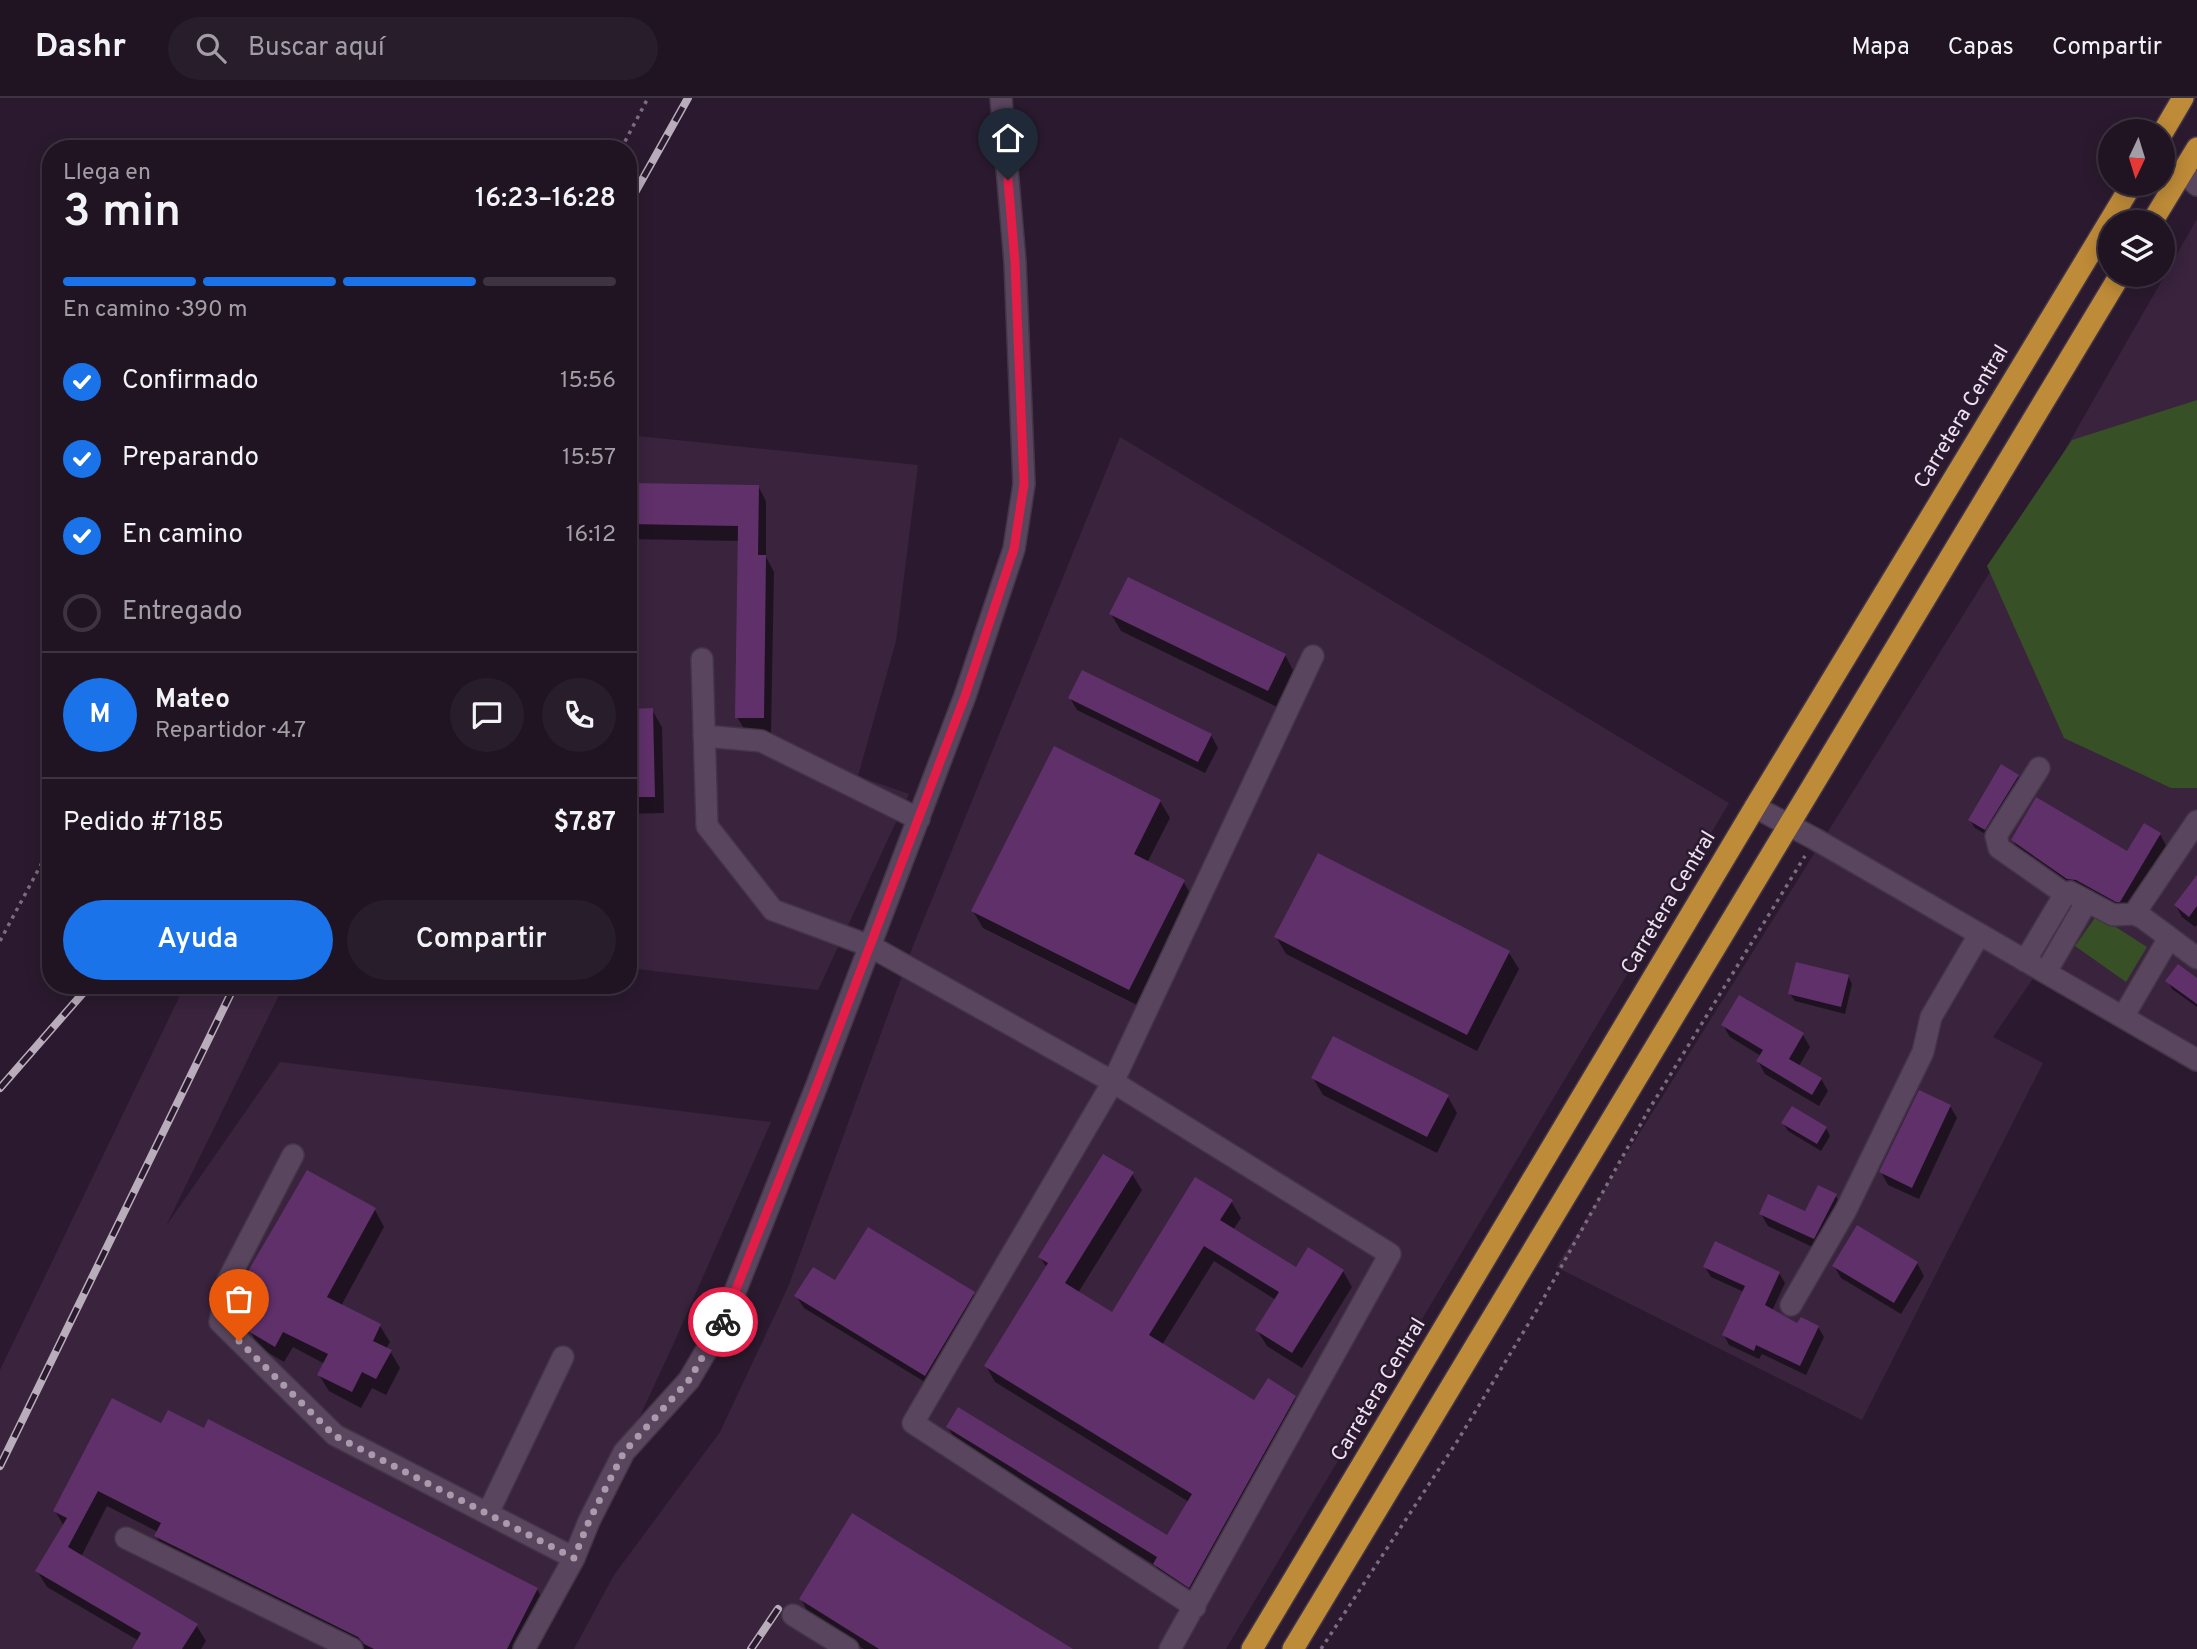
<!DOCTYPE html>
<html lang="es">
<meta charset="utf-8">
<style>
:root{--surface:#201423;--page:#281d2b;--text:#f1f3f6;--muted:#a29ea6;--line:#3d3341;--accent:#1a73e8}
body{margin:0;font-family:Overpass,sans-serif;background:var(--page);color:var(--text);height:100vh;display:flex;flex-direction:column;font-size:26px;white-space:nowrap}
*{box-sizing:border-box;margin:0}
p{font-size:23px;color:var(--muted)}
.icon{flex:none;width:38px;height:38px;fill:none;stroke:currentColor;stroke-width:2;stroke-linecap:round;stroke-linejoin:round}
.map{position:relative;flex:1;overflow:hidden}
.side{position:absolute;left:42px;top:42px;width:595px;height:854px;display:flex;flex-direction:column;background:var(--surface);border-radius:28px;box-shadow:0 4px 18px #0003,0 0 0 2px var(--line)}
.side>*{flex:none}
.needle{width:46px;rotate:184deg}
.tools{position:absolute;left:2098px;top:21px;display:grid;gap:14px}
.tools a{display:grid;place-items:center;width:77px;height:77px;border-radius:50%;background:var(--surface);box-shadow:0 4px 18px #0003,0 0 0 2px var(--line);font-size:35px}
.pin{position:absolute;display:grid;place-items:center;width:60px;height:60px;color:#fff;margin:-72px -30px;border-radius:50% 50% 50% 0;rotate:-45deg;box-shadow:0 0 7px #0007}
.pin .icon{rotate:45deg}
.courier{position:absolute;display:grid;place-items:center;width:70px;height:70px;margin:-35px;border:5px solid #e11d48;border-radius:50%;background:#fff;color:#222;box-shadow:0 2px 9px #0007}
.headline em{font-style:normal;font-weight:600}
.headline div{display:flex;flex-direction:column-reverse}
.headline{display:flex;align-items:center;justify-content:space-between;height:119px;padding:0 21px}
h1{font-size:46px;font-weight:600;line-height:52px}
.bar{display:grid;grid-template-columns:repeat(4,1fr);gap:10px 7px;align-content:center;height:84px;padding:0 21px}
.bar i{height:9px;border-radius:5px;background:var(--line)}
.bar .selected{background:var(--accent)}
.bar p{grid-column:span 4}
.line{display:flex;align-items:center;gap:18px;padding:0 21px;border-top:2px solid var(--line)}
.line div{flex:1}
.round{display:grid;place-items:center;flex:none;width:74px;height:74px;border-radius:37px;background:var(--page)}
ol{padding:0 21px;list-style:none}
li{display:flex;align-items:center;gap:21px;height:77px}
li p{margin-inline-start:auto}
li .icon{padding:7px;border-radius:50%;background:var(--accent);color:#fff;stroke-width:4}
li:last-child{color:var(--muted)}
li i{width:38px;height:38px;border:4px solid var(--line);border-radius:50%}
.primary-button{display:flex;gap:14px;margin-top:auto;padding:14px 21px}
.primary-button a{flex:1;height:80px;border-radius:42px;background:var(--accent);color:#fff;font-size:28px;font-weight:600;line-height:80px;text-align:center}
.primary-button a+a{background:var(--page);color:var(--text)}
header{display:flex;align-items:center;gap:42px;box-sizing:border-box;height:98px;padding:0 35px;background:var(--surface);border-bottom:2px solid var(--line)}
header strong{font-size:33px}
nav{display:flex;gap:38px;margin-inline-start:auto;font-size:24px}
.search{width:490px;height:63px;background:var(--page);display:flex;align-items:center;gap:18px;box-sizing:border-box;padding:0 24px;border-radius:38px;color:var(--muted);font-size:26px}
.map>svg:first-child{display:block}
.built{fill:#39233d}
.green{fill:#385025}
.shadow{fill:#0007}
.building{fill:#60306b}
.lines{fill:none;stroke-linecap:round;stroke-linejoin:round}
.minor-casing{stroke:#433547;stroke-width:24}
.highway-casing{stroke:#433547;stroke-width:24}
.path{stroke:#7b6c7e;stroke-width:3.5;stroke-dasharray:3.5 5;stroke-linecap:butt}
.minor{stroke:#59465e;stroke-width:21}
.highway{stroke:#be8b38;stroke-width:21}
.rail-casing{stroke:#b9acbb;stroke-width:8}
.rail{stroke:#2b1a2f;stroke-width:5;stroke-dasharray:16;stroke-linecap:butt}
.done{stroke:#a99bac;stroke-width:7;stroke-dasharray:0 12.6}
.route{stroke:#e11d48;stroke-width:9}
.labels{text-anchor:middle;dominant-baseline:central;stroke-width:5;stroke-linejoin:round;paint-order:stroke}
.street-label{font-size:21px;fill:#ede1ef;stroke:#2b1a2f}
</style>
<header>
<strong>Dashr</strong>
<div class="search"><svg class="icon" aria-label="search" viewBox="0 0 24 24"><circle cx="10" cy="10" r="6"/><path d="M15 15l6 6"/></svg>Buscar aquí</div>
<nav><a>Mapa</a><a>Capas</a><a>Compartir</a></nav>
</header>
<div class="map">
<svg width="2197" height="1551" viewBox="0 0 2197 1551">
<rect width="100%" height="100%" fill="#2b1a2f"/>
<path class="built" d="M2197,121V956L2047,860L1993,939L2043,965L1862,1322L1556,1169L2050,378Z
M628,337L918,367L896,543L858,678L909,696L818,892L628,870Z
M1120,339L1729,705L1226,1551H574L614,1477L720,1334L788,1189L913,848Z
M185,887H284L166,1128L280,964L771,1024L673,1247L574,1460L527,1551H0V1272Z"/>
<path class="green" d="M2197,302V690H2171L2064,640L1987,468L2072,342Z
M2097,817L2147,849L2126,884L2075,848Z"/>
<path class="shadow" d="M628,386L758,388L766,403V459L774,474L771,635L746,634L737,619L740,443L628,441Z
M1111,516L1285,557L1294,574L1277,609L1121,533Z
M1070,600L1211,637L1218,650L1205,675L1077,612Z
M628,612H652L662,629L664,715L628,716Z
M2018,678L2023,686L1989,738L1975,730L1970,722Z
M1160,703L1170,720L1147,765L1183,783L1193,800L1139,908L983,830L973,813Z
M2160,736L2169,753L2127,820L2022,759L2013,742L2128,755Z
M2197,780V827L2195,829L2182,819L2176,808Z
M1276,839L1509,855L1519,871L1477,953L1286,856Z
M1848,878L1852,886L1845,916L1795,903L1790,896Z
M2197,882V909L2172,891L2168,883Z
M1739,900L1803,937L1810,949L1799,968L1821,981L1828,993L1819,1008L1765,976L1758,963L1761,958L1730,939L1723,927Z
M1313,980L1448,999L1457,1015L1437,1055L1323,997Z
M1950,1008L1957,1020L1919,1101L1888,1087L1881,1074Z
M1783,1025L1826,1030L1830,1038L1821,1053L1788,1033Z
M1132,1076L1142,1092L1078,1195L1112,1216L1231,1103L1241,1120L1233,1132L1297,1171L1343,1173L1352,1189L1302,1270L1267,1248L1257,1232L1276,1202L1214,1163L1162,1247L1255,1304L1295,1299L1304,1315L1199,1505L1164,1482L1156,1468L957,1345L948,1329L1167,1439L1189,1404L995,1284L986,1268L1047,1170L1040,1159Z
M1835,1097L1843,1109L1821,1153L1768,1128L1761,1116L1806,1115Z
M375,1112L384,1129L341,1208L380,1228L390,1244L386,1251L390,1253L400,1270L386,1297L372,1290L361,1310L329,1293L319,1277L325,1266L293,1249L284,1264L260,1250L250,1233L252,1229L248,1226L238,1209Z
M1917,1165L1924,1178L1901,1216L1841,1180L1834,1168Z
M1705,1169L1779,1175L1785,1185L1772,1213L1798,1228L1818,1229L1824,1239L1806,1277L1762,1256L1759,1261L1729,1247L1724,1237L1744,1194L1711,1179Z
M835,1185L973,1195L980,1208L933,1289L804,1210L796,1198Z
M162,1327L537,1491L546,1508L524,1551H360L166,1455L156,1438L158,1434L107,1408L81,1459L196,1527L206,1543L201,1551H134L139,1543L47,1489L37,1473L64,1428L55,1413Z
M801,1501L1070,1551H864L810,1518Z"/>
<path class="building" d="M628,385L759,387L758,457H766L764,620H735L738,428L628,426Z
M1128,479L1286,556L1268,593L1109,516Z
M1082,572L1212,636L1198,664L1068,600Z
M653,610L655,699H628V611Z
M1054,648L1161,702L1134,756L1185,782L1129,892L971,813Z
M2001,666L2019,677L1985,732L1968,722Z
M2036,699L2127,753L2144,725L2161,735L2120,804H2116L2076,782L2067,781L2011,742Z
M1318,755L1510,853L1467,937L1274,839Z
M2197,777V808L2189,819L2174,807Z
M1796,864L1849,877L1841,909L1788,896Z
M2178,866L2197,880V906L2165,883Z
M1739,897L1804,935L1789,961L1822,980L1812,997L1756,963L1763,952L1721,927Z
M1333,938L1449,997L1427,1039L1311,980Z
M1919,992L1951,1007L1912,1090L1879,1074Z
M1792,1008L1827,1029L1817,1046L1781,1025Z
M1103,1056L1134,1074L1065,1185L1112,1214L1195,1079L1233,1102L1220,1122L1296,1169L1308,1149L1344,1172L1292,1255L1255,1232L1279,1194L1204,1148L1149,1237L1254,1302L1268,1280L1296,1298L1189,1490L1153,1466L1157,1459L946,1329L958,1309L1167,1437L1192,1396L984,1268L1048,1165L1038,1159Z
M307,1072L376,1110L327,1199L381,1226L373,1243L392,1252L376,1281L362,1274L352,1294L317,1277L328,1256L283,1234L275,1249L248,1233L255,1219L236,1210L240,1187Z
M1818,1087L1837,1096L1814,1141L1759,1116L1768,1096L1805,1113Z
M1857,1127L1918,1164L1894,1205L1832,1168Z
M868,1129L975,1194L925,1278L794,1198L813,1169L835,1182Z
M1715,1143L1780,1174L1765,1207L1797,1225L1801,1219L1819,1228L1800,1268L1756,1247L1754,1253L1722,1237L1745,1188L1703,1169Z
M112,1300L161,1325L168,1312L204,1330L208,1321L538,1490L507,1551H374L364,1546L358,1539L154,1438L161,1425L98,1393L68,1449L198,1526L182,1551H132L141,1535L35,1473L67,1420L53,1413Z
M852,1415L1073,1551H879L799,1501Z"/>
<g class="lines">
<defs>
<path id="minor" d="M2183,74L2197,87
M702,561L707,728L773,812L870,848L1113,984L1390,1156L1170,1551
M704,638L761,643L919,721
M2039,670L1996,738L1999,750L2065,796
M1755,709L1815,741L2197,962
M2134,816L2197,723
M2025,863L2065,796L2070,794L2113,817L2134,816L2143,820L2197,860
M2046,874L2087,803
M2123,919L2169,840
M293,1057L228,1182L220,1224L335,1337L574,1460
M1791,1207L1846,1112L1923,954L1931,919L1979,837
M488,1415L563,1259
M126,1440L352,1551
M1195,1509L913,1325L1113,984L1313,558
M793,1517L848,1551
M524,1551L574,1460L589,1423L624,1354L689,1282L723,1224L817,987L965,598L1014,451L1024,386L1015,164L1001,0"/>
<path id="highway" d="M2163,34L2183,0
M2152,124L2197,50
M1252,1551L1755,709L2132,86
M1293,1551L2120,177"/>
</defs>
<use href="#minor" class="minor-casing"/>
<use href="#highway" class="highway-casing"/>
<path class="path" d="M621,51L648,0
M0,843L51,748
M1321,1551L1458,1342L1541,1205L1648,1013L1805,758"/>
<use href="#minor" class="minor"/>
<use href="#highway" class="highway"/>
<defs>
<path id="rail" d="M628,107L688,0
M0,990L90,887
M0,1368L235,887
M751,1551L778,1511"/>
</defs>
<use href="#rail" class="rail-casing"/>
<use href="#rail" class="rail"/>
</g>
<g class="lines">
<path class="done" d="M239,1243L335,1338L574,1460L589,1423L624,1354L689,1282L723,1224"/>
<path class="route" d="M723,1224L817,987L965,598L1014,451L1024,386L1015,164L1008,82"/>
</g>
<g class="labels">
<g class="street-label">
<text transform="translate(1962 319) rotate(-59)">Carretera Central</text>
<text transform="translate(1669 805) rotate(-59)">Carretera Central</text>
<text transform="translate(1379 1292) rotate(-59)">Carretera Central</text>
</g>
</g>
</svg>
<div class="tools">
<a><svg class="needle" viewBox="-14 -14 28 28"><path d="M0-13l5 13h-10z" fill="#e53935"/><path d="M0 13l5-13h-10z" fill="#a29ea6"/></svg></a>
<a><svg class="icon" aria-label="layers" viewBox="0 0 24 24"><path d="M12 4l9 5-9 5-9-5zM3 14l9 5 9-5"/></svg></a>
</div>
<div class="pin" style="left:239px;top:1243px;background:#ea580c"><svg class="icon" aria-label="bag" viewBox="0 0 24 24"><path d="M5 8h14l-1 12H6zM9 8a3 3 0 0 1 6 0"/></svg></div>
<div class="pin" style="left:1008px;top:82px;background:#1f2937"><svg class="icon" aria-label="home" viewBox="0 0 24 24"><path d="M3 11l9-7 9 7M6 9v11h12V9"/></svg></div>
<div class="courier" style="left:723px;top:1224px"><svg class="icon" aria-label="bike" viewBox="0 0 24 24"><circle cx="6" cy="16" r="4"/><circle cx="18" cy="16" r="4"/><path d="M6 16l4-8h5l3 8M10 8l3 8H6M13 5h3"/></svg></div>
<section class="side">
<div class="headline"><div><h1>3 min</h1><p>Llega en</p></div><em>16:23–16:28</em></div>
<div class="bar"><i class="selected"></i><i class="selected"></i><i class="selected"></i><i></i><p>En camino · 390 m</p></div>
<ol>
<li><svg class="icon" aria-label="check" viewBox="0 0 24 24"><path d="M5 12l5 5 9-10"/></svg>Confirmado<p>15:56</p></li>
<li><svg class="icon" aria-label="check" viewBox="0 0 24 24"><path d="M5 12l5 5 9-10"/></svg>Preparando<p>15:57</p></li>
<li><svg class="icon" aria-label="check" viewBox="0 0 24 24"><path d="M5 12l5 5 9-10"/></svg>En camino<p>16:12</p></li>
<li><i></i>Entregado</li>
</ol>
<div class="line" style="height:126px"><b class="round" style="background:var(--accent);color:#fff">M</b><div><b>Mateo</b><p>Repartidor · 4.7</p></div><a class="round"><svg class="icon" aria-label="chat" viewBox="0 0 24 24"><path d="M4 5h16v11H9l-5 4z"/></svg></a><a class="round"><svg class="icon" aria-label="phone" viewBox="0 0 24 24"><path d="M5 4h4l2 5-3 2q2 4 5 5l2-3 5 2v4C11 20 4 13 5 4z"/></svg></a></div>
<div class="line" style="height:91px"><div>Pedido #7185</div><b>$7.87</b></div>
<div class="primary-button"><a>Ayuda</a><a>Compartir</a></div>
</section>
</div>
